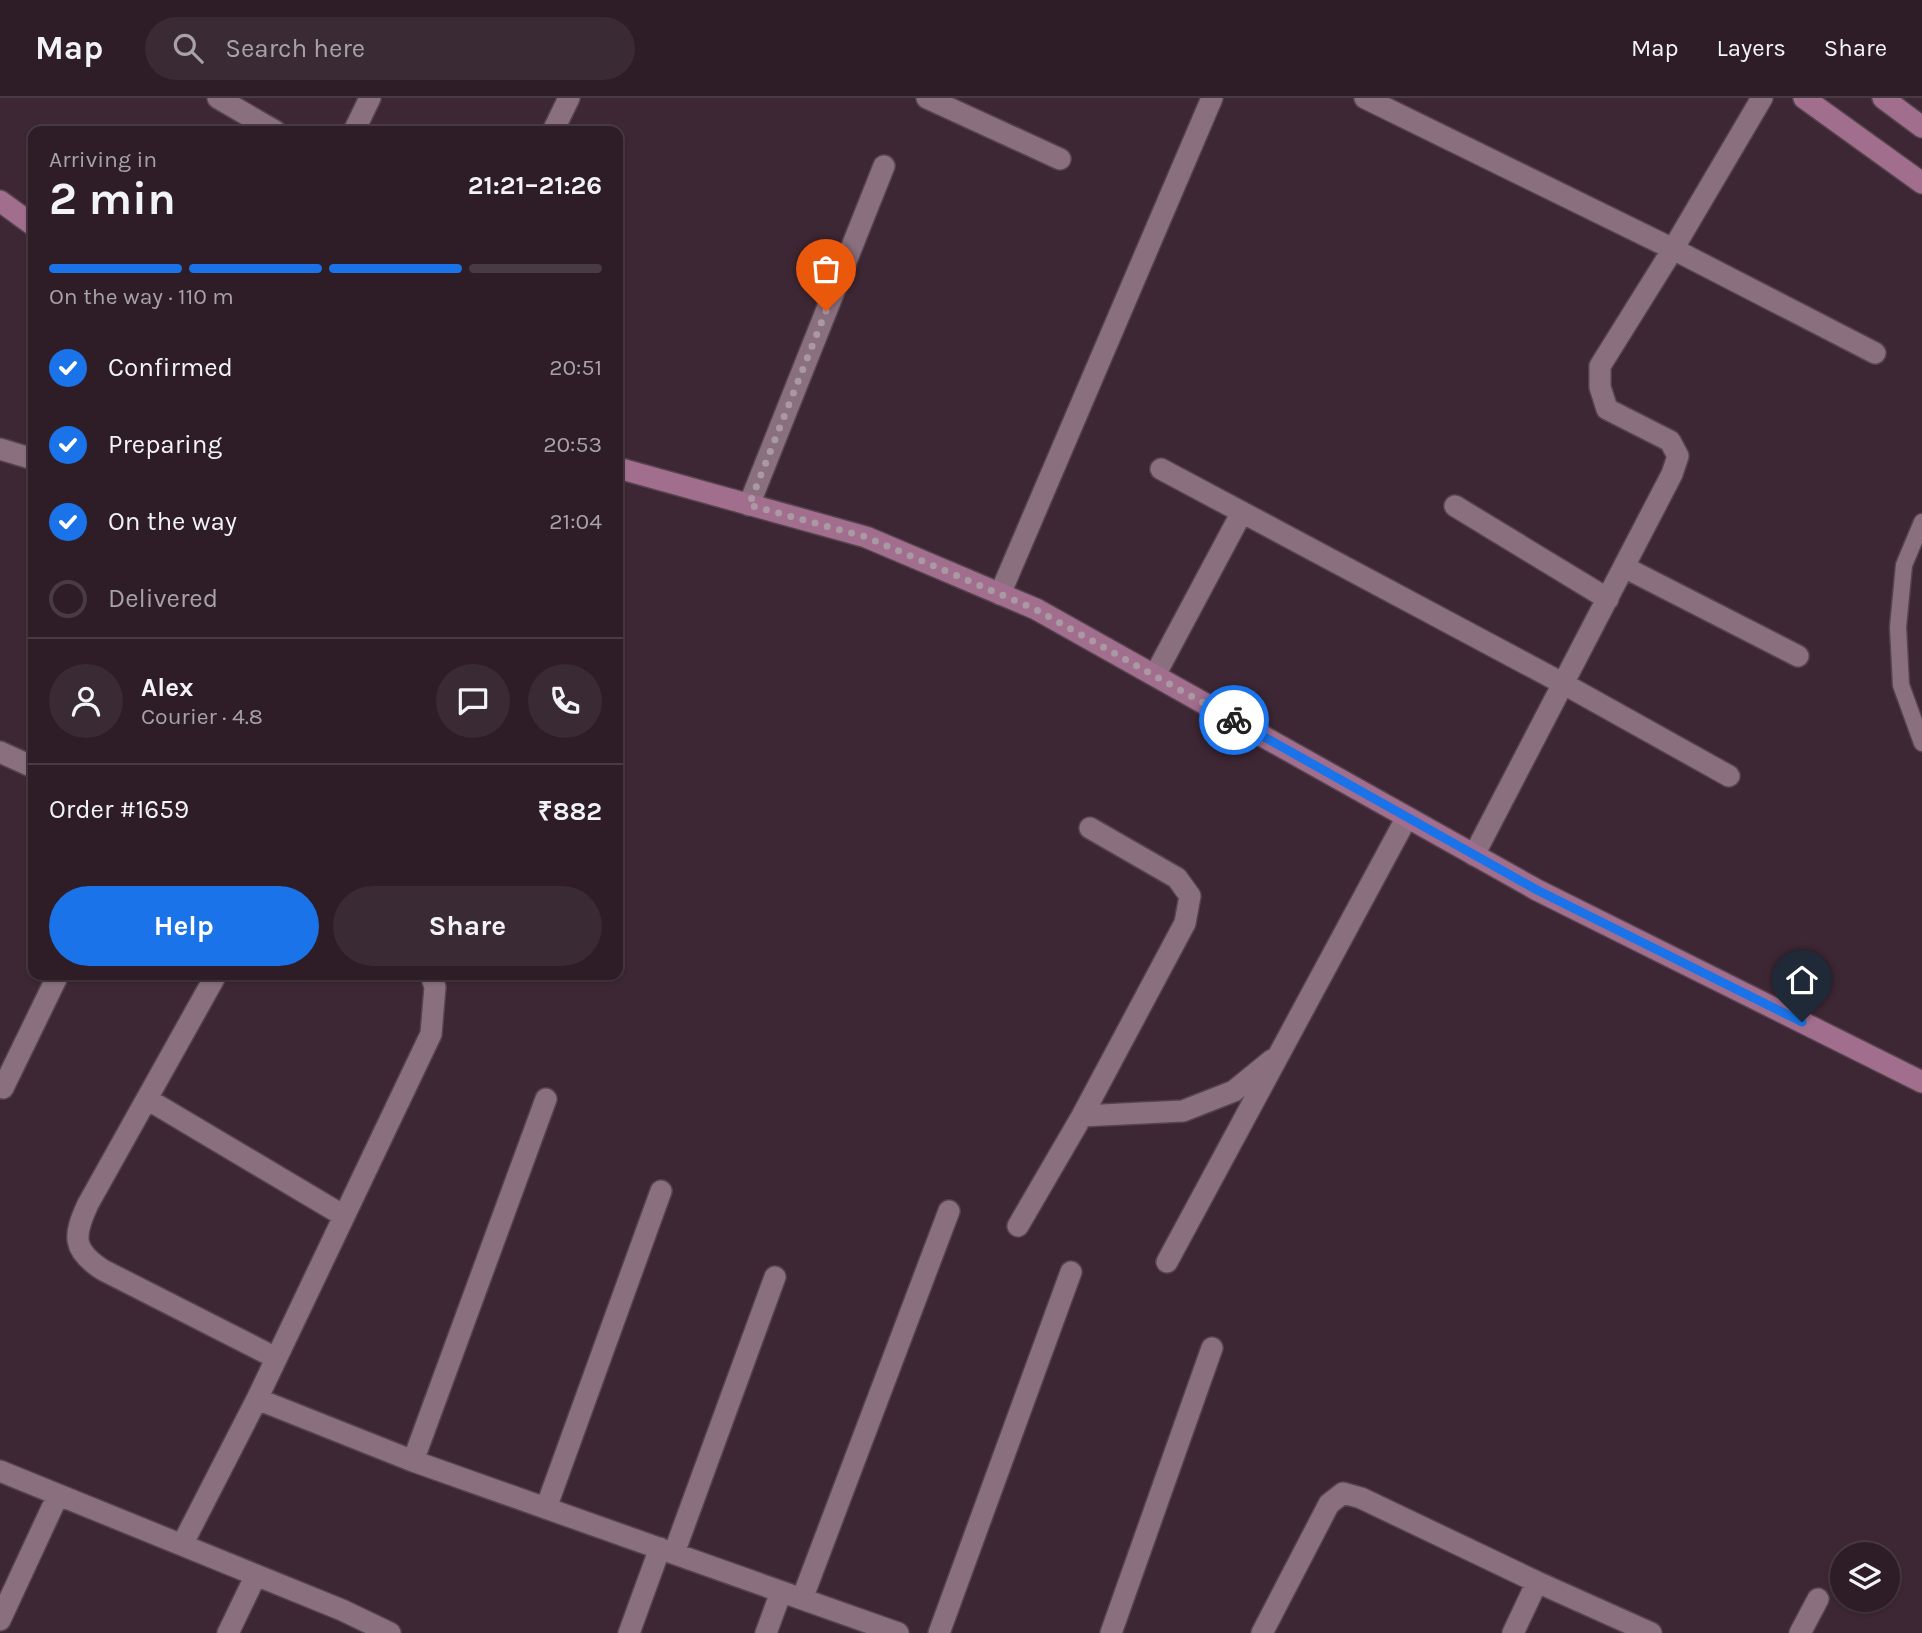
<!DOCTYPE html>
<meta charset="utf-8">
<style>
:root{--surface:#2e1d27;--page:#3a2a33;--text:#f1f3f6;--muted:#a7a2a7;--line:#493b44;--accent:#1a73e8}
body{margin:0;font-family:Karla,sans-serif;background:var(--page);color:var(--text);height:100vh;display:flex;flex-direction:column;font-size:26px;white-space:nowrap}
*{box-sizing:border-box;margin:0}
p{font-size:23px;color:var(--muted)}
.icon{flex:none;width:38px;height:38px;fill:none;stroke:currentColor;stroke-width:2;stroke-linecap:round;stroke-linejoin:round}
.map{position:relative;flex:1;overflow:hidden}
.details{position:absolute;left:28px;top:28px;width:595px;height:854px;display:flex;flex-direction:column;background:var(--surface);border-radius:14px;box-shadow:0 2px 5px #0004,0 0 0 2px var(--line)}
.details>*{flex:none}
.buttons{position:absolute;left:1830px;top:1444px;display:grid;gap:14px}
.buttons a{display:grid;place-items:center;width:70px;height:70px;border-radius:50%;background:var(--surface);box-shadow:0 2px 5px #0004,0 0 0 2px var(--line);font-size:35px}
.pin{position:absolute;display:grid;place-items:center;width:60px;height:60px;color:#fff;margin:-72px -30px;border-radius:50% 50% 50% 0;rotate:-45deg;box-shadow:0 0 7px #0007}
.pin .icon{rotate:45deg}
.courier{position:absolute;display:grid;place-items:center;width:70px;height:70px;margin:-35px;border:5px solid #1a73e8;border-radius:50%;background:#fff;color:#222;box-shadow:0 2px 9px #0007}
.head em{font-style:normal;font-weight:700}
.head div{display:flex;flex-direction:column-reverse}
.head{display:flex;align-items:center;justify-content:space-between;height:119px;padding:0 21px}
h1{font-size:46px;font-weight:700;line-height:52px}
.bar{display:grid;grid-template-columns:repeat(4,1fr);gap:10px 7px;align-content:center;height:84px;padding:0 21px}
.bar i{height:9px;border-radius:5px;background:var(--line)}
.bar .current{background:var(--accent)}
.bar p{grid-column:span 4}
.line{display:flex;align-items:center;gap:18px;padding:0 21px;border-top:2px solid var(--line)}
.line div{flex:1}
.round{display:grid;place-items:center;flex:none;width:74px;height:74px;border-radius:37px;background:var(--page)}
ol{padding:0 21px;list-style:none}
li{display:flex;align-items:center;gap:21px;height:77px}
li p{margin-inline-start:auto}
li .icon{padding:7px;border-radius:50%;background:var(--accent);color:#fff;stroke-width:4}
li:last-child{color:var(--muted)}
li i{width:38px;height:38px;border:4px solid var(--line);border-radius:50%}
.cta{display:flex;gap:14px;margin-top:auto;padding:14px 21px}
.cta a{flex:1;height:80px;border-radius:42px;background:var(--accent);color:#fff;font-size:28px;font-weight:700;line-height:80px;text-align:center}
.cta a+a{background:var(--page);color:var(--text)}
header{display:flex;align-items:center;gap:42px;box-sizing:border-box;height:98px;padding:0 35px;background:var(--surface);border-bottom:2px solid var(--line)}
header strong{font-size:33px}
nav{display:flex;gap:38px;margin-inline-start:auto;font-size:24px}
.search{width:490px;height:63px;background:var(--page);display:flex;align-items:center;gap:18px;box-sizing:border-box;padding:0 24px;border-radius:38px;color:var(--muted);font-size:26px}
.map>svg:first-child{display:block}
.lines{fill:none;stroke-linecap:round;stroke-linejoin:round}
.lane-casing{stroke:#55434e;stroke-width:19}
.street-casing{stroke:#55434e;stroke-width:24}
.secondary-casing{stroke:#55434e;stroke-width:24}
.lane{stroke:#8a707f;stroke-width:16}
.street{stroke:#8a707f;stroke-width:21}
.secondary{stroke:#a26e8e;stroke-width:21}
.done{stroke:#aa99a2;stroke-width:7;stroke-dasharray:0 12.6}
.route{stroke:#1a73e8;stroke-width:9}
</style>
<header>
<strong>Map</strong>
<div class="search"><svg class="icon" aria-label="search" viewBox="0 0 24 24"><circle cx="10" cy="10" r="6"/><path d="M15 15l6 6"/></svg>Search here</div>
<nav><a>Map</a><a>Layers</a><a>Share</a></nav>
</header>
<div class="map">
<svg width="1922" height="1535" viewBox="0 0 1922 1535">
<rect width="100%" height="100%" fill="#3d2734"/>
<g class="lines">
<defs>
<path id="lane" d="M1922,424L1904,467L1898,529L1901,587L1922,645"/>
<path id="street" d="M218,0L275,33
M927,0L1060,61
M1365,0L1673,151L1875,255
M354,33L370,0
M553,33L569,0
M0,351L33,361
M1161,371L1564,586L1729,678
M749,407L884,68
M1455,408L1608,501
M1624,469L1798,558
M1000,496L1212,0
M1155,577L1242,414
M0,654L33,669
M1474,757L1672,376L1678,358L1670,343L1607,311L1600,289V268L1673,151L1762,0
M216,877L88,1106C73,1138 72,1152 103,1172L276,1260
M3,990L58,877
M147,1001L344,1118
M1082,1018L1183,1013L1234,993L1272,962
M1018,1128L1082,1018L1185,825L1190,798L1177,780L1090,730
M1167,1164L1407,719
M257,1301L413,1363L898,1535
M413,1363L546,1001
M0,1373L342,1512L390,1535
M546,1410L661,1093
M182,1447L257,1301L431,936L435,889L431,877
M674,1455L775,1179
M802,1501L949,1113
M0,1522L58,1397
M228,1535L256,1477
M629,1535L660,1450
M766,1535L781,1494
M939,1535L1071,1174
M1111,1535L1212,1250
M1262,1535L1329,1406L1343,1395L1361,1400L1537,1484L1651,1535
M1513,1535L1537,1484
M1800,1535L1818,1501"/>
<path id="secondary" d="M1804,0L1922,85
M1883,0L1922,29
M0,103L33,127
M618,370L866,439L1036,511L1537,792L1922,984"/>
</defs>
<use href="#lane" class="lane-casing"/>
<use href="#street" class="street-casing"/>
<use href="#secondary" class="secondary-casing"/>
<use href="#lane" class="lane"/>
<use href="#street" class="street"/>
<use href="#secondary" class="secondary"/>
</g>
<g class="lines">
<path class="done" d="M826,213L749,407L866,439L1035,511L1234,622"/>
<path class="route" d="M1234,622L1537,792L1802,924"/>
</g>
</svg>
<div class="buttons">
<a><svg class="icon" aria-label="layers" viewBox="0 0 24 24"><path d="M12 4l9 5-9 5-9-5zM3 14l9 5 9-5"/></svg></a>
</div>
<div class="pin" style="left:826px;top:213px;background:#ea580c"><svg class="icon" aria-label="bag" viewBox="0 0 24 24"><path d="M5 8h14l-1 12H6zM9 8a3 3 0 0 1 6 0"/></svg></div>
<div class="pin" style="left:1802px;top:924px;background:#1f2937"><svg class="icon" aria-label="home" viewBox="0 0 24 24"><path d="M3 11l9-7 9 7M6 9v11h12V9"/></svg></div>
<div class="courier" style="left:1234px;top:622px"><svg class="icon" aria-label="bike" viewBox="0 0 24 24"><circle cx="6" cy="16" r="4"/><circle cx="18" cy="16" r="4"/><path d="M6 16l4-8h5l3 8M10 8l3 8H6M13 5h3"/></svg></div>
<section class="details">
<div class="head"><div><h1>2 min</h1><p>Arriving in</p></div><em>21:21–21:26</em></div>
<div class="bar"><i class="current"></i><i class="current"></i><i class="current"></i><i></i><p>On the way · 110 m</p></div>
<ol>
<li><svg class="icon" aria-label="check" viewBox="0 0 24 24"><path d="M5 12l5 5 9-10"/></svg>Confirmed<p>20:51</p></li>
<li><svg class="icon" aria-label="check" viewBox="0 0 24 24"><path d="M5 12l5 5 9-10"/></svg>Preparing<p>20:53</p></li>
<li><svg class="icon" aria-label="check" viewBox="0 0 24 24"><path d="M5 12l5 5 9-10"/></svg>On the way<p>21:04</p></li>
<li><i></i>Delivered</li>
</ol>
<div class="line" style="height:126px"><a class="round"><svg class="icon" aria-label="person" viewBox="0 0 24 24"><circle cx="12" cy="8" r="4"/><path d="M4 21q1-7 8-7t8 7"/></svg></a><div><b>Alex</b><p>Courier · 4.8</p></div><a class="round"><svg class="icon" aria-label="chat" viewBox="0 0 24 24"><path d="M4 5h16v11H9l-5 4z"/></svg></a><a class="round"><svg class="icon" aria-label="phone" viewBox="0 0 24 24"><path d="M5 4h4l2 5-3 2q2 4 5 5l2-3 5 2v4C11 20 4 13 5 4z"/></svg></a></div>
<div class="line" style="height:91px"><div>Order #1659</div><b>₹882</b></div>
<div class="cta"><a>Help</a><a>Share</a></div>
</section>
</div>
